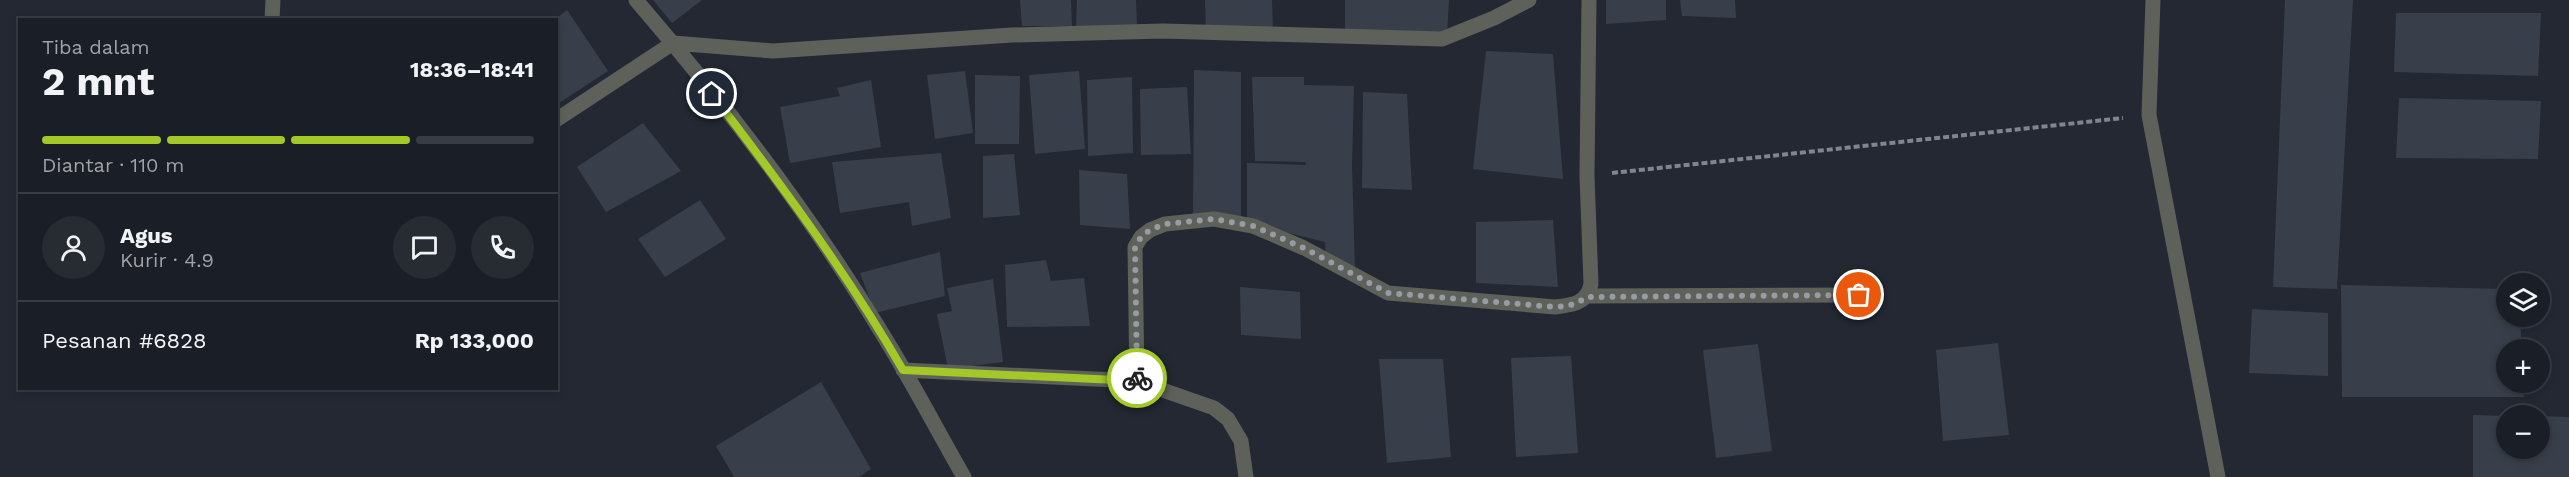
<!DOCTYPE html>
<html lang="id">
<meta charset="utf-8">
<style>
:root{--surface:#1a1e26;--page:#272b32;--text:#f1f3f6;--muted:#9fa2a7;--line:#383c43;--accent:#a2c928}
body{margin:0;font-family:"Work Sans",sans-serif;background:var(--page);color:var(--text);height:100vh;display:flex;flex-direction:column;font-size:22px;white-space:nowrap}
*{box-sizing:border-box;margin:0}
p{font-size:20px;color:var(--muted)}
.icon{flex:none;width:33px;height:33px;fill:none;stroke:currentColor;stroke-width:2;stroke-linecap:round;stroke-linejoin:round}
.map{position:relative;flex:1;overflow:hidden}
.side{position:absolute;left:18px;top:18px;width:540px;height:372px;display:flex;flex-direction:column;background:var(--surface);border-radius:0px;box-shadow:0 3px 9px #0003,0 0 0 2px var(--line)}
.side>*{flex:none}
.tools{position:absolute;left:2496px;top:273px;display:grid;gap:12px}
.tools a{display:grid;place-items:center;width:54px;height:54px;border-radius:50%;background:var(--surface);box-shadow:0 3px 9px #0003,0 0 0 2px var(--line);font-size:30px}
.pin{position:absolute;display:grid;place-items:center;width:51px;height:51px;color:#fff;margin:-26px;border:3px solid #fff;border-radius:50%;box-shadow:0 2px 6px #0007}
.courier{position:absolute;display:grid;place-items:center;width:60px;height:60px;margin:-30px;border:4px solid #a2c928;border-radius:50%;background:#fff;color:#222;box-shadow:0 2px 8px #0007}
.summary em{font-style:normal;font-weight:700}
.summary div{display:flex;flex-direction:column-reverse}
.summary{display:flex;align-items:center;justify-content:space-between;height:102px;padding:0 24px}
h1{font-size:39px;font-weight:700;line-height:45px}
.bar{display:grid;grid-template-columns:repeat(4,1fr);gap:9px 6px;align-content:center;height:72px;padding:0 24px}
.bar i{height:8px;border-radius:4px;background:var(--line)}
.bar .current{background:var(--accent)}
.bar p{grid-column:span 4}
.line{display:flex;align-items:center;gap:15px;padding:0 24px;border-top:2px solid var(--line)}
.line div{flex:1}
.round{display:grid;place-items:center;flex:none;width:63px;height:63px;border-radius:32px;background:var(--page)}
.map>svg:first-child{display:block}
.building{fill:#393f4a}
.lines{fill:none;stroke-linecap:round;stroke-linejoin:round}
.path{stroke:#81858e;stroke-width:4;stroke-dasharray:6 3;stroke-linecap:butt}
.service{stroke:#5e605a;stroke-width:15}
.minor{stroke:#5e605a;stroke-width:15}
.done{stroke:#979ba3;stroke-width:6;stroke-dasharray:0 10.8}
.route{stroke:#a2c928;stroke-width:8}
</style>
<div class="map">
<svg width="2569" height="477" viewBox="0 0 2569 477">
<rect width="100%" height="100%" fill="#232833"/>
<path class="building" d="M653,0H702L672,23Z
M1020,0H1071L1072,26H1022Z
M1077,0H1136L1137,25L1076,28Z
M1205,0H1272L1273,31L1206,30Z
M1345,0H1449L1447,34L1345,31Z
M1606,0H1666V20L1606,24Z
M1680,0H1735L1736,18L1682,16Z
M2285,0H2353L2337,289L2273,287Z
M567,10L608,71L556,105V20H554Z
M2396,13H2541L2538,76L2394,72Z
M1486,51L1553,54L1563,179L1473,169Z
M1194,70L1241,72V221H1193Z
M965,71L973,133L935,139L927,75Z
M1079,71L1085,149L1035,154L1029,75Z
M975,75L1020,76L1019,144H975Z
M1132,77L1133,153L1088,156L1087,80Z
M1252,77H1304V85L1354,86L1352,166L1355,270L1326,258L1325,242L1247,223V163L1306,165L1305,162L1255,161Z
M871,80L881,147L790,163L780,107L840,96L837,88Z
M1187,87L1191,154L1141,155L1140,89Z
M1363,92L1407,94L1412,190L1362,188Z
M2399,98L2541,101L2538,159L2396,158Z
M643,123L681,171L606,212L577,167Z
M941,153L951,218L912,226L909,202L840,213L832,162Z
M1014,154L1020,215L983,218V156Z
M1079,170L1127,174L1130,229L1080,225Z
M700,200L726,239L665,277L638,239Z
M1553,220L1558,287L1476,283V222Z
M940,252L945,296L875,313L860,273Z
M1046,260L1051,281L1084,278L1090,326L1007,327L1005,265Z
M993,279L1003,362L948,369L937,314L952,311L947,288Z
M2341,285L2506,289V316H2520L2522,350H2506V382H2523L2524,397H2342Z
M1240,287L1300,292L1301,339L1241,335Z
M2252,309L2328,313V376L2249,373Z
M1998,343L2009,435L1943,441L1936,350Z
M1758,344L1772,451L1716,458L1703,350Z
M1571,356L1578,453L1516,457L1511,358Z
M1379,359H1443L1451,457L1387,463Z
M821,382L871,469L859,477H734L716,446Z
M2473,415L2506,416V448H2540V416L2569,417V477H2473Z"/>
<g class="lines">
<path class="path" d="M1612,173L2123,118"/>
<path class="service" d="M2153,0L2149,115L2218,477"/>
<path class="minor" d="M636,0C723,101 811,216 880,330C910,378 936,428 964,477
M272,20L273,0
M556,120L673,43L773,51L1012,35L1163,31L1442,39L1494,18L1529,0
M1586,296L1859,295
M903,370L1137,381L1214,408L1228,419L1241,441L1246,477
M1137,381L1135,247L1141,237L1150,230L1165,224L1214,219L1253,226L1304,248L1388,293L1555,307C1572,305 1587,304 1591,284L1587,176L1589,0"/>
</g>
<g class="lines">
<path class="done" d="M1137,378L1135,247L1141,237L1150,230L1165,224L1214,219L1253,226L1304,248L1388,293L1555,307C1567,306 1577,305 1586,297L1859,295"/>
<path class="route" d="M712,94C780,183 847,273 903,370L1137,381V378"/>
</g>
</svg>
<div class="tools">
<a><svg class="icon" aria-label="layers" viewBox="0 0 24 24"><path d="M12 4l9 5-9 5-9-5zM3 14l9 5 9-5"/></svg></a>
<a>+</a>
<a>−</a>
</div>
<div class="pin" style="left:1859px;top:295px;background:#ea580c"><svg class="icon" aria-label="bag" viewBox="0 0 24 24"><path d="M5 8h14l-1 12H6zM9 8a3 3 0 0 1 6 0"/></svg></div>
<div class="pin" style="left:712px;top:94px;background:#1f2937"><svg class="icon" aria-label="home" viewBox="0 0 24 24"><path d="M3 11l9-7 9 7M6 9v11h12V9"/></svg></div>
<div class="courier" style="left:1137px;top:378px"><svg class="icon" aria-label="bike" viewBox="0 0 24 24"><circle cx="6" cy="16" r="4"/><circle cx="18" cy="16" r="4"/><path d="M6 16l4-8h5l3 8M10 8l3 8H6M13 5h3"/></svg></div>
<section class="side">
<div class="summary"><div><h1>2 mnt</h1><p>Tiba dalam</p></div><em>18:36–18:41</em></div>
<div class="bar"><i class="current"></i><i class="current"></i><i class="current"></i><i></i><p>Diantar · 110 m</p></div>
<div class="line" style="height:108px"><a class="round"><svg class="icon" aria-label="person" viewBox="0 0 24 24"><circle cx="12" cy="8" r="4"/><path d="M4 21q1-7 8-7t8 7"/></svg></a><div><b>Agus</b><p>Kurir · 4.9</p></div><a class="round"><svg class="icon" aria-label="chat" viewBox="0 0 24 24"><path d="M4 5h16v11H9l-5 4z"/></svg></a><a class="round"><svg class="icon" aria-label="phone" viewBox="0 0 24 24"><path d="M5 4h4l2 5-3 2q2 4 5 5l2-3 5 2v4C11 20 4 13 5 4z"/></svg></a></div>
<div class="line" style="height:78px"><div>Pesanan #6828</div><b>Rp 133,000</b></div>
</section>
</div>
